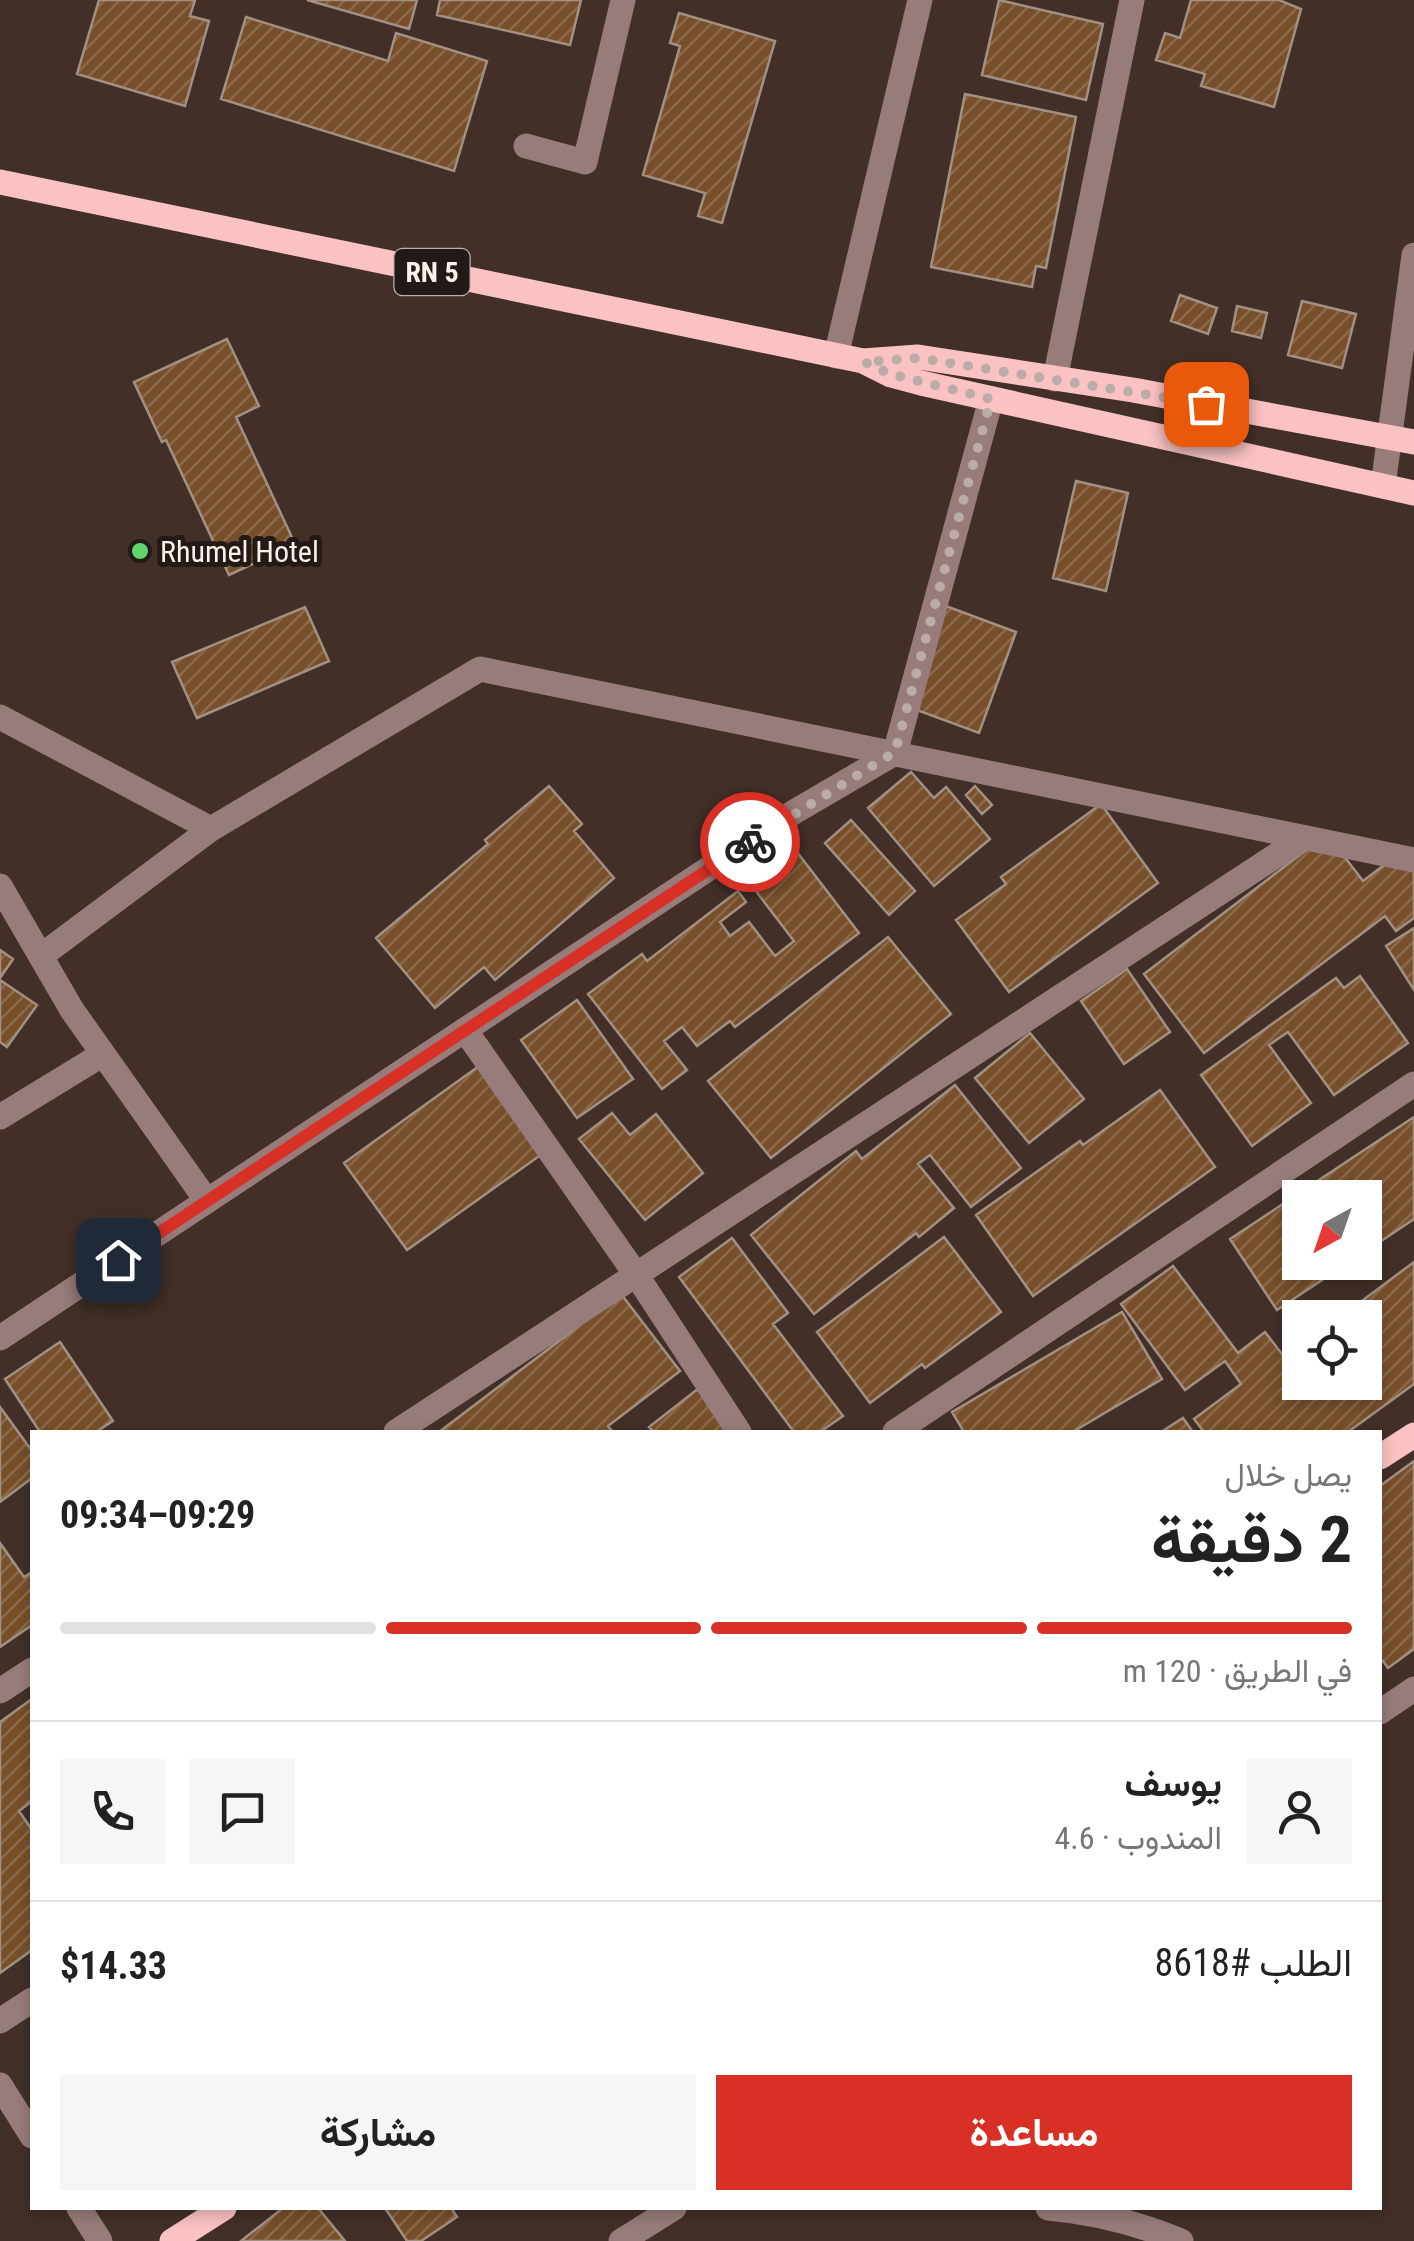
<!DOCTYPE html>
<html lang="ar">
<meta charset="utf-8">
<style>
:root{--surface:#fff;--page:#f6f6f6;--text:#222;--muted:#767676;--line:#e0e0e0;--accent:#d93025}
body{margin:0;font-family:"Roboto Condensed",Vazirmatn,sans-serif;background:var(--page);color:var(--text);direction:rtl;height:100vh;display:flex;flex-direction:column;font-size:38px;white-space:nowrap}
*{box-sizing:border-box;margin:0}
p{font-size:32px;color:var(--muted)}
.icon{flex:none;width:55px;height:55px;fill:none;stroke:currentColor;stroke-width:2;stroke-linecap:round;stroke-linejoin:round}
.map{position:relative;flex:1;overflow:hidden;direction:ltr}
.details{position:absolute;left:30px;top:1430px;width:1352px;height:780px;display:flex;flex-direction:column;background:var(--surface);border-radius:0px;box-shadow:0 5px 15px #0003;direction:rtl}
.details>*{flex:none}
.needle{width:65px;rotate:220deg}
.fabs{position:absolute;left:1282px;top:1180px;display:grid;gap:20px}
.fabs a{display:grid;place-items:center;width:100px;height:100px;border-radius:0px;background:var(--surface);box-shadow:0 5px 15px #0003;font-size:50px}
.pin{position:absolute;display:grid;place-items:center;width:85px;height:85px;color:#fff;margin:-42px;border-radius:20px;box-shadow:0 5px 15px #0006}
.courier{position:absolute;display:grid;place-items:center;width:100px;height:100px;margin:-50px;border:8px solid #d93025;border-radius:50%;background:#fff;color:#222;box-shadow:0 2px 12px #0007}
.summary em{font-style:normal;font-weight:700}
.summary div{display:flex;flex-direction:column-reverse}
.summary{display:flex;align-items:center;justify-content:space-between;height:170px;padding:0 30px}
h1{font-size:65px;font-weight:700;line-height:75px}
.bar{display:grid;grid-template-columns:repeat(4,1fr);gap:15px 10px;align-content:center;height:120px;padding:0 30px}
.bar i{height:12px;border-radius:8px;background:var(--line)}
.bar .active{background:var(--accent)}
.bar p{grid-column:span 4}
.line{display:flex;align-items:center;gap:25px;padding:0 30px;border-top:2px solid var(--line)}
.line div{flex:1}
.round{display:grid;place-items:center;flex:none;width:105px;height:105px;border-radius:0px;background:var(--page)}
.action{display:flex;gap:20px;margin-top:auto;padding:20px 30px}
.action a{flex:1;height:115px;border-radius:0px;background:var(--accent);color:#fff;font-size:40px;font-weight:700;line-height:115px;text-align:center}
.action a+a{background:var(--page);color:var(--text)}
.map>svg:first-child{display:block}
.building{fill:url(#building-hatch);stroke:#a29182;stroke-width:2.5}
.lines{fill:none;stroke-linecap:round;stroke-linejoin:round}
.minor{stroke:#977c7b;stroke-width:25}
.major{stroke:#fac2c1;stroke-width:25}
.done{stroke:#bcaca7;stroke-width:10;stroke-dasharray:0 18}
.route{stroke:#d93025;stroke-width:12}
.poi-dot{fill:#63d469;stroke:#221a17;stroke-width:4}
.labels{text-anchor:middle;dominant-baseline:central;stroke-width:10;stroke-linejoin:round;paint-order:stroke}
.shield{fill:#221a17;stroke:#bbb0ac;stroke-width:2.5}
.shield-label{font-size:28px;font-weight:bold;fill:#fdf0ec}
.poi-label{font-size:30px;fill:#fdf0ec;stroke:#221a17;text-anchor:start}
</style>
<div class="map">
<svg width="1414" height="2241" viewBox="0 0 1414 2241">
<defs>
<pattern id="building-hatch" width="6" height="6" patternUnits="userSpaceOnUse" patternTransform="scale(2.5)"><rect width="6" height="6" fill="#774f2a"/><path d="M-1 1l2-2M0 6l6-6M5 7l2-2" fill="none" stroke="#8b6949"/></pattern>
</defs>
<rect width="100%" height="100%" fill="#422f28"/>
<path class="building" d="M99,0H195L190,16L209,21L185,106L77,74Z
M307,0H417L409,29Z
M440,0H581L570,45L437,15Z
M999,0L1103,24L1086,100L982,75Z
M1191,0H1279L1301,9L1274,107L1201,86L1205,74L1156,60L1165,33L1180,38Z
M679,13L775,41L722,223L698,216L705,193L643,175L680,46L670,43Z
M246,17L388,61L396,33L487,61L454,171L221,99Z
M965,94L1076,117L1046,268L1036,266L1032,287L931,267Z
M1180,295L1217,308L1208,334L1171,321Z
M1302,301L1356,314L1342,368L1288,355Z
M1237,306L1267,313L1261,338L1232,331Z
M227,339L259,406L236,417L295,544L229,575L166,440L162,442L134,382Z
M1076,481L1128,493L1106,591L1053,578Z
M943,605L1016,632L979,733L906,706Z
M305,607L329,661L197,718L172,662Z
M911,772L934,798L946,787L990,839L934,886L868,808Z
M549,786L582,824L574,831L614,878L495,980L484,967L435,1008L376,938L488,844L485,840Z
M975,786L992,805L982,814L966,795Z
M1101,804L1158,883L1009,992L956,920L1006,884L1001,877Z
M851,820L915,891L889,915L825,843Z
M1327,834L1363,881L1400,853L1414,872V918L1396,931L1385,916L1204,1053L1144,974Z
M797,852L859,933L735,1027L730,1021L697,1046L682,1027L664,1041L687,1070L662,1089L588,994L642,954L647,961L738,891L746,902L720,922L730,936L749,922L775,956L794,941L752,886Z
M1414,928V990L1386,946Z
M888,937L951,1014L771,1158L708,1081Z
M0,950L13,959L0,978Z
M1127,969L1170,1032L1124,1064L1081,1001Z
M1360,976L1408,1043L1334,1095L1288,1032L1269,1045L1311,1103L1252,1146L1201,1075L1336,978L1344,988Z
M0,980L37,1005L7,1047L0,1042Z
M577,1000L633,1079L577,1118L521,1040Z
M1030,1033L1084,1099L1029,1143L975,1078Z
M486,1061L549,1149L407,1250L344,1163Z
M955,1085L1021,1168L971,1207L930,1155L918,1164L954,1208L919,1237L916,1233L814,1314L751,1235L856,1151L862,1159Z
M1160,1090L1215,1167L1033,1296L976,1215L1080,1141L1083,1145Z
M612,1113L630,1135L656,1114L703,1173L645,1220L579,1139Z
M1414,1117V1219L1365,1252V1198H1300V1262H1349L1277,1310L1230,1239Z
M944,1237L1001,1312L925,1368L922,1364L870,1403L817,1332Z
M732,1238L788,1313L773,1324L843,1416L820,1432H794L679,1277Z
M1414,1262V1384L1348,1432H1204L1194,1419L1241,1384L1225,1361L1185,1390L1121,1304L1173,1266L1238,1353L1265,1332L1285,1358L1300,1347V1382H1365V1318H1339Z
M621,1294L680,1371L608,1426L613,1432H439Z
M1122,1312L1162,1379L1076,1430L1077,1432H964L952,1412Z
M60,1342L113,1421L96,1432H40L5,1379Z
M708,1381L748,1432H654L649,1427Z
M0,1407L32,1451V1478L0,1502Z
M1183,1418L1193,1432H1161Z
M1414,1461V1649L1388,1668L1383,1661L1380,1663V1486Z
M0,1543L24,1577L32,1572V1625L0,1647Z
M32,1699V1801L19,1811L32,1830V1950L0,1973V1722Z
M283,2208H318L345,2241H241Z
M385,2208H451L457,2217L421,2241H407Z"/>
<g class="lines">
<path class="minor" d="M526,146L585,162L623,0
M836,356L920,0
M1055,379L1132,0
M1383,486L1414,255
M0,717L211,829L41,956
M211,829L480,669L1414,860
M0,886L72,1010L207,1201
M465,1030L637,1276L739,1432
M0,1117L103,1054
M0,1338L794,812L895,753L991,399
M396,1432L1303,838
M895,1432L1414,1084
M0,1691L32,1670
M1380,1712L1414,1689
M0,2021L32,2000
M0,2085L32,2136
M79,2208L100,2241
M1048,2208C1095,2212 1137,2223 1181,2241
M621,2241L674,2208"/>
<path class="major" d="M0,182L863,361L891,375L921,383L1414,493
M863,361L918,357L1133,390L1414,442
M1380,1457L1414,1435
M172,2241L224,2208"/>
</g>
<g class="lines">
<path class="done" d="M750,842L895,752L991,399L890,374L864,362L918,358L1206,404"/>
<path class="route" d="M118,1260L750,842"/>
</g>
<circle class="poi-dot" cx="140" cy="551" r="10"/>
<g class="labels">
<rect class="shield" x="394.5" y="249" width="75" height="46" rx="8"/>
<g class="shield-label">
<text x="432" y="272">RN 5</text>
</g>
<g class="poi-label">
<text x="160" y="551">Rhumel Hotel</text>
</g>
</g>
</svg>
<div class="fabs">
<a><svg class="needle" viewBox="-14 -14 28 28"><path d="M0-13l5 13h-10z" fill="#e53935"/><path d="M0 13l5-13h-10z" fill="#767676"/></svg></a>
<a><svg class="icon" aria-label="locate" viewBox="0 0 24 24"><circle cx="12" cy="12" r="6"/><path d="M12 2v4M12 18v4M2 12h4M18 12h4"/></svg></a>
</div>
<div class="pin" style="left:1206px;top:404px;background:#ea580c"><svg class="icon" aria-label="bag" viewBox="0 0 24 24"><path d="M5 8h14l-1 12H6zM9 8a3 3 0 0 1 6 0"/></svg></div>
<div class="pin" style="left:118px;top:1260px;background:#1f2937"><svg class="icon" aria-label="home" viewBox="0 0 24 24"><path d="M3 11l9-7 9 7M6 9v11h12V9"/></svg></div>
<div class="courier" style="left:750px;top:842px"><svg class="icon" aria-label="bike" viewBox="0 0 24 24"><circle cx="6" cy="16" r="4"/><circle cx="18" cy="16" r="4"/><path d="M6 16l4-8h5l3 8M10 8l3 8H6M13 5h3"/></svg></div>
<section class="details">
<div class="summary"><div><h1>2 دقيقة</h1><p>يصل خلال</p></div><em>09:29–09:34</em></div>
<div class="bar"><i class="active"></i><i class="active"></i><i class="active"></i><i></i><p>في الطريق · 120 m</p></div>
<div class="line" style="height:180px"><a class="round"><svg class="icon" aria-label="person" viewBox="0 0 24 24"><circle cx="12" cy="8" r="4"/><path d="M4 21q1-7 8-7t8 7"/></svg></a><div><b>يوسف</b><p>المندوب · 4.6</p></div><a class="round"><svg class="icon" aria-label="chat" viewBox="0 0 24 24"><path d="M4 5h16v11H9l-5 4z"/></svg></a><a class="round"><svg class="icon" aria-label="phone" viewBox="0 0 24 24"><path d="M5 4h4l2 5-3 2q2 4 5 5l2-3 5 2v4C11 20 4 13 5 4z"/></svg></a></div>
<div class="line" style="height:130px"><div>الطلب #8618</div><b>$14.33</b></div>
<div class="action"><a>مساعدة</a><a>مشاركة</a></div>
</section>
</div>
